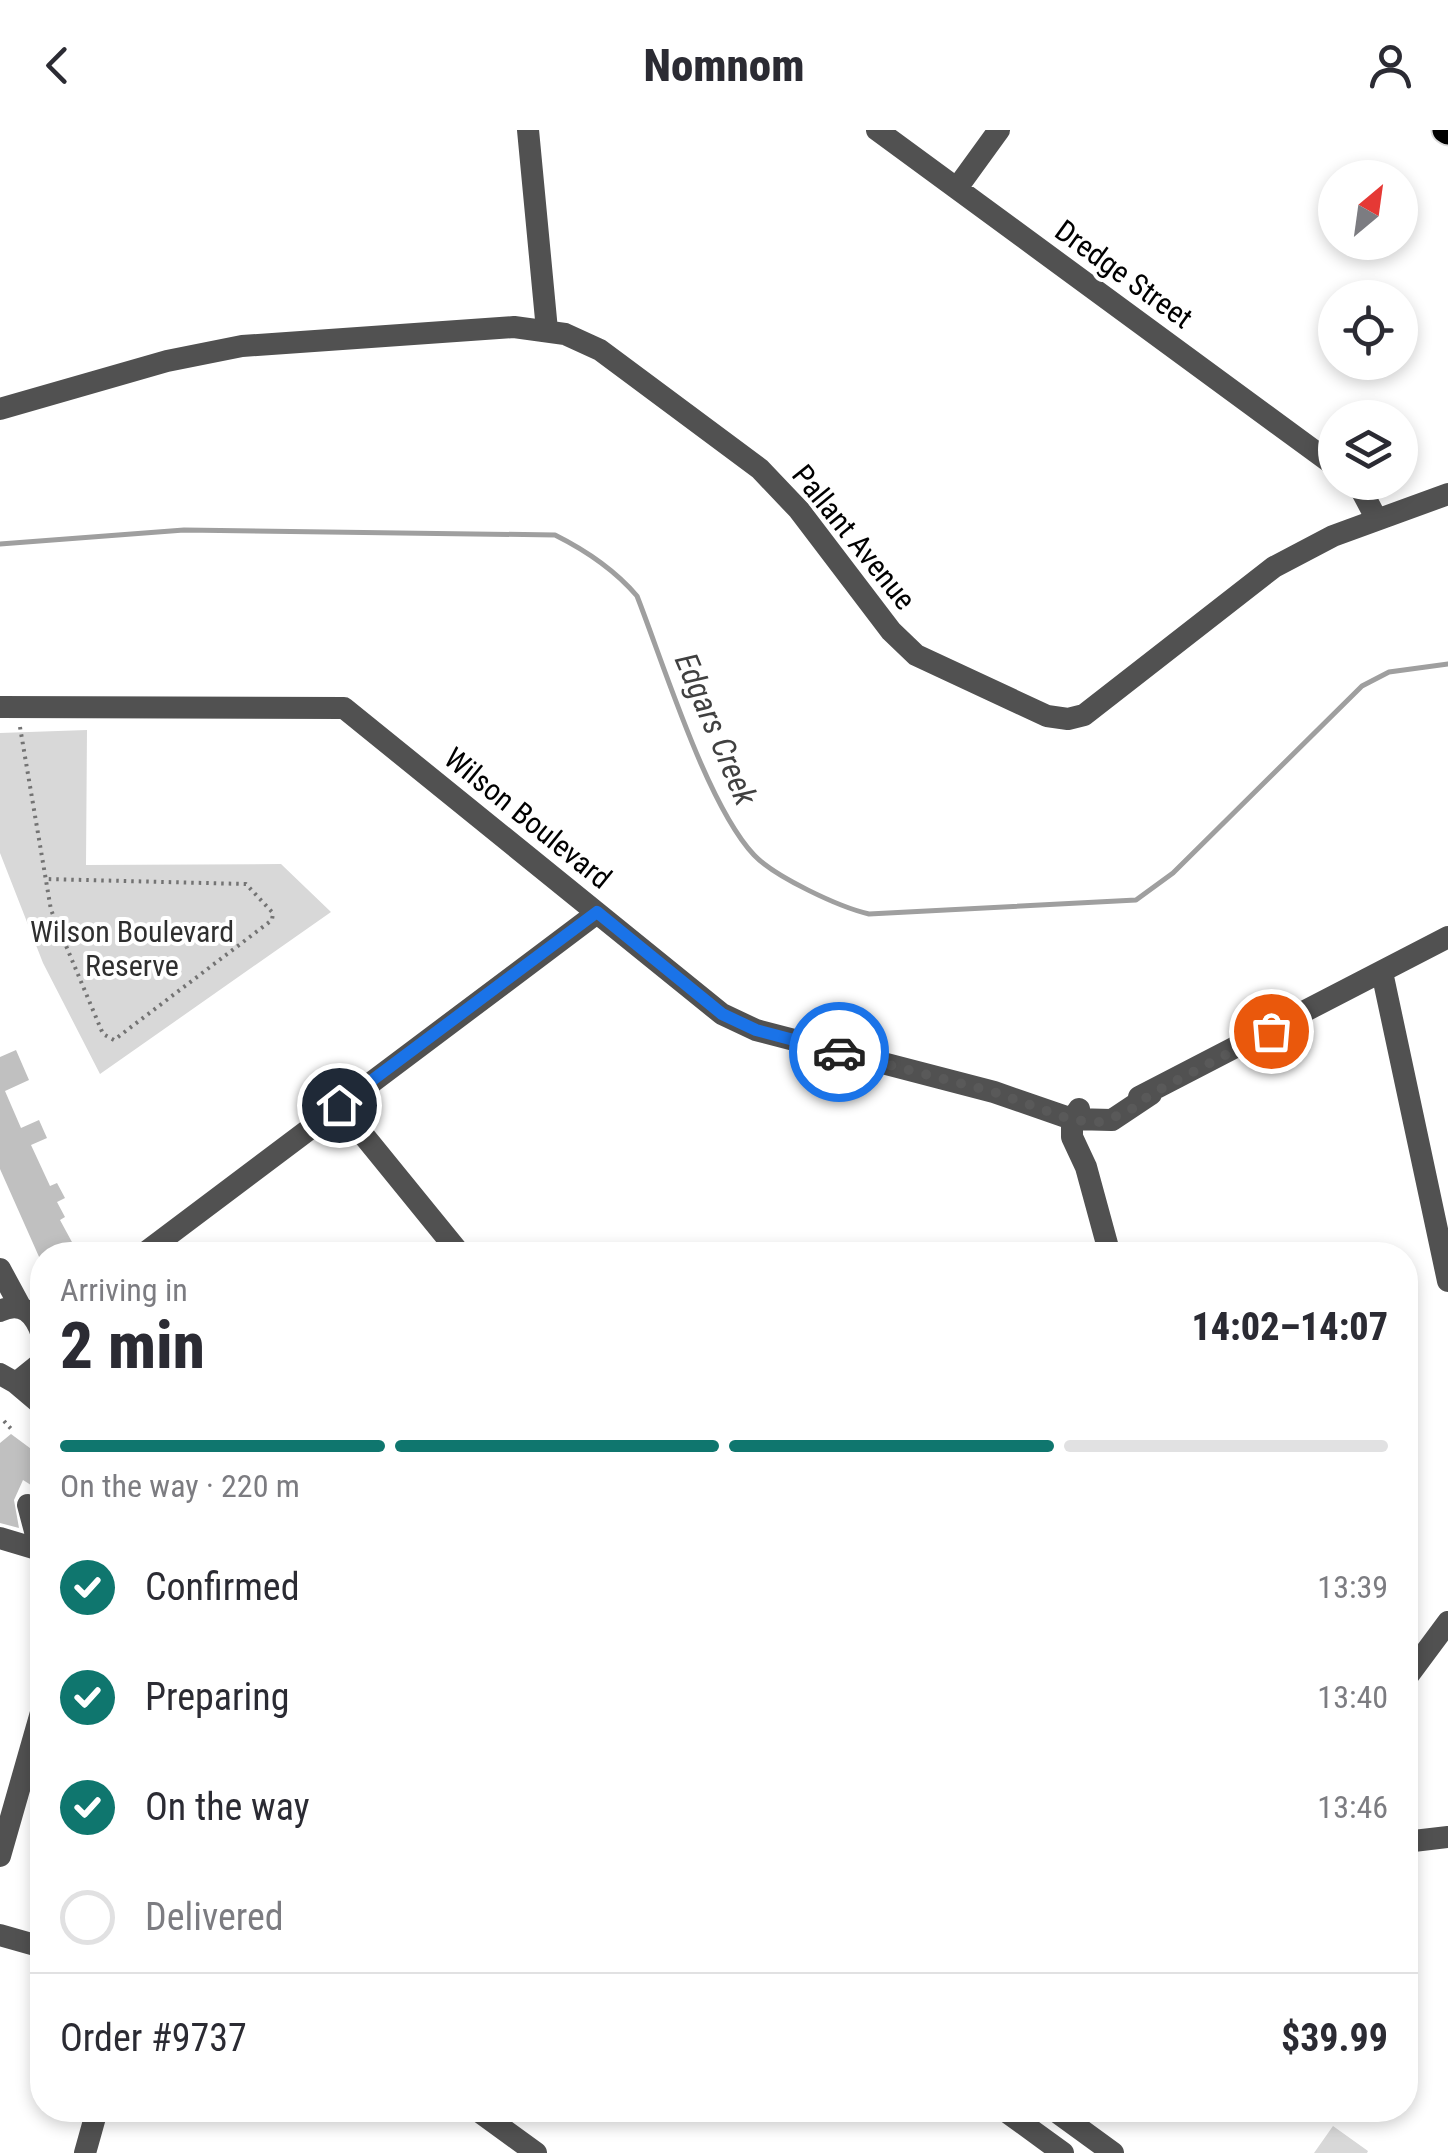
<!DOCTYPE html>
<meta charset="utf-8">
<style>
:root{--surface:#fff;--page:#f2f2f3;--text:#2b2b33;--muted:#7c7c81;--line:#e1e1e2;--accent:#0f766e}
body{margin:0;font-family:"Roboto Condensed",sans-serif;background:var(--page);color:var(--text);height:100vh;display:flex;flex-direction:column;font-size:38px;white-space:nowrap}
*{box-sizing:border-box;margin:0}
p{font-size:32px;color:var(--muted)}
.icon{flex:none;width:55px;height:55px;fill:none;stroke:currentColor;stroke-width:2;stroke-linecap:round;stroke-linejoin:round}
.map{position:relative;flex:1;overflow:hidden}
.details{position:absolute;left:30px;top:1112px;width:1388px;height:880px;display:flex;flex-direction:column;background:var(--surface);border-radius:40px;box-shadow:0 5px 15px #0003}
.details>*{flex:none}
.needle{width:65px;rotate:29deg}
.fabs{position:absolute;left:1318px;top:30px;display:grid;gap:20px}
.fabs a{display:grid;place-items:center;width:100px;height:100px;border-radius:50%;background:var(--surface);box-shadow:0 5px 15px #0003;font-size:50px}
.pin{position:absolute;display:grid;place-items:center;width:85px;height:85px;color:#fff;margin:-42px;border:5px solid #fff;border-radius:50%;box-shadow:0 2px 10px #0007}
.courier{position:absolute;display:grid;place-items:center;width:100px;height:100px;margin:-50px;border:8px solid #1a73e8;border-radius:50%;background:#fff;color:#222;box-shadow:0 2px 12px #0007}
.overview em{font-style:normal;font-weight:800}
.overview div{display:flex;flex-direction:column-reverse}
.overview{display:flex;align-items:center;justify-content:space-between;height:170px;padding:0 30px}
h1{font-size:65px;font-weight:800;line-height:75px}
.bar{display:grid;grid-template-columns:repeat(4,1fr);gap:15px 10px;align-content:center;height:120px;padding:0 30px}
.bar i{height:12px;border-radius:8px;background:var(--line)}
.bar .current{background:var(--accent)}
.bar p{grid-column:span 4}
.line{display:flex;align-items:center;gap:25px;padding:0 30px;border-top:2px solid var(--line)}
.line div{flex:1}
ol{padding:0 30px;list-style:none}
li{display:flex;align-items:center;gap:30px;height:110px}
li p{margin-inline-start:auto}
li .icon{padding:10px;border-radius:50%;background:var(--accent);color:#fff;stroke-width:4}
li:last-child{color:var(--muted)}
li i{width:55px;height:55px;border:5px solid var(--line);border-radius:50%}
header{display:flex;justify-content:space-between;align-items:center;height:130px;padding:0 30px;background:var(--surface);font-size:45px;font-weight:800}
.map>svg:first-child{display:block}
.green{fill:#d8d8d8}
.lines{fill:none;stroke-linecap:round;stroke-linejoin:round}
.stream{stroke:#9f9f9f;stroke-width:5}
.building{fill:#c0c0c0}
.major-casing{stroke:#dbdbdb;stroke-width:29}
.path{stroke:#737373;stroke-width:4;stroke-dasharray:2.5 5;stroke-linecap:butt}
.minor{stroke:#515151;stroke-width:22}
.major{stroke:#000;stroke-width:25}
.done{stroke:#595959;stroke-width:10;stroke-dasharray:0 18}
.route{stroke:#1a73e8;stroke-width:12}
.labels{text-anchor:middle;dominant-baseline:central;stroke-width:8;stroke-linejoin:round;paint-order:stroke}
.street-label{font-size:30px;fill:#000;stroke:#fff}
.park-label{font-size:30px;fill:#2f2f2f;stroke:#fff}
.water-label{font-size:32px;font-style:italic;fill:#404040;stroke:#fff}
</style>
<header><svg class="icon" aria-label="back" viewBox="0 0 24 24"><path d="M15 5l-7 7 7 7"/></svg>Nomnom<svg class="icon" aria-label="person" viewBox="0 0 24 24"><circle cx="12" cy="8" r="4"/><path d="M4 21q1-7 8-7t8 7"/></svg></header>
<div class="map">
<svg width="1448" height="2023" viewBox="0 0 1448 2023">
<rect width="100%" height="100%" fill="#fff"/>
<path class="green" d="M87,600L86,735L281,734L331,782L100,944L43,833L0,723V603Z
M1333,1996L1368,2021L1367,2023H1314Z"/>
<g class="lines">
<path class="stream" d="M0,414L184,400L555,405C587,421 614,439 637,466C664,535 707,675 754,725C775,747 839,777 869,784L1136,770L1173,743L1362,556L1389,542L1448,534"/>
</g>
<path class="building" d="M16,920L29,950L5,961L21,998L39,990L47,1008L31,1015L50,1056L57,1053L65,1068L57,1072L65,1087L60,1090L79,1125H42L40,1129L0,1039V927Z
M11,1304L42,1327V1362L23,1350L14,1370L19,1398L0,1393V1313Z"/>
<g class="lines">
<defs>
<path id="major" d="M1445,0L1448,2"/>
</defs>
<use href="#major" class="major-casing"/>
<path class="path" d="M20,597L51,780L103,904L114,910L272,790L273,783L246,754L46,749
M4,1291L13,1301"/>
<path class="minor" d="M528,0L547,200
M877,0L1335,336
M957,58L999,0
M0,279L167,231L242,216L514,197L565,204L600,220L760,339L799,380L891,501L916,525L1047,586L1068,589L1084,585L1274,437L1333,406L1448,364
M1357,352L1376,388
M0,577L344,578L722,884L756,900L994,962L1072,989L1112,990L1151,964
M1382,842L1448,1151
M1139,967L1448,807
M339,975L461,1125
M1079,979L1072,989V1007L1086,1037L1110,1125
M142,1125L597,783
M0,1139L20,1176
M0,1181C22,1170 35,1184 42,1205
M0,1244L16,1253L42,1232
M16,1253L42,1275
M0,1408L40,1420L28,1375
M1405,1550L1448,1492
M1405,1712L1448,1707
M0,1726L42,1579
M0,1805L42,1817
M477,1980L536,2023
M1004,1980L1063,2023
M1054,1980L1113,2023
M85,2023L97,1980"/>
<use href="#major" class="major"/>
</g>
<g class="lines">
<path class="done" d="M839,922L994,962L1072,990L1100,992L1128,982L1151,964L1271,901"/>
<path class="route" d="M339,975L597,782L722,884L756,900L839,922"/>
</g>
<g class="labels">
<g class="street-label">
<text transform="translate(1124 144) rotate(36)">Dredge Street</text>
<text transform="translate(854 407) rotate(51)">Pallant Avenue</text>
<text transform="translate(528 688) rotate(39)">Wilson Boulevard</text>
</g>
<g class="park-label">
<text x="132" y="801">Wilson Boulevard<tspan x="132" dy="34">Reserve</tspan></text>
</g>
<g class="water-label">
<text transform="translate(716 599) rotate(67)">Edgars Creek</text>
</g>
</g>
</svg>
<div class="fabs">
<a><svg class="needle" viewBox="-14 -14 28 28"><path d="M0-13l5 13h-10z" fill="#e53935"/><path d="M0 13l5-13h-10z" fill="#7c7c81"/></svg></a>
<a><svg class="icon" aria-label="locate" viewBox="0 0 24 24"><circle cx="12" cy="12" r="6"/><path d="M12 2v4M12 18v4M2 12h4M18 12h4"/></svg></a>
<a><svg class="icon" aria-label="layers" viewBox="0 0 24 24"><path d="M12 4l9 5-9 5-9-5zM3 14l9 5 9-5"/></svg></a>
</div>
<div class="pin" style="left:1271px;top:901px;background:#ea580c"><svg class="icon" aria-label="bag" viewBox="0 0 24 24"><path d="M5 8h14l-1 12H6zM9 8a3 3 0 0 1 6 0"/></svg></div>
<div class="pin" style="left:339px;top:975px;background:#1f2937"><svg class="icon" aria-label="home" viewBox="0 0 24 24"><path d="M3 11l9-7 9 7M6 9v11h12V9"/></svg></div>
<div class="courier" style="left:839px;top:922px"><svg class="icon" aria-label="car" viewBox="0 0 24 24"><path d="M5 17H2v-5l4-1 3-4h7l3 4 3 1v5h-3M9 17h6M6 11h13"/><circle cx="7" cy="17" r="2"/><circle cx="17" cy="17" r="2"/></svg></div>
<section class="details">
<div class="overview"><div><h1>2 min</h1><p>Arriving in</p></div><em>14:02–14:07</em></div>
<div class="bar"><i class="current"></i><i class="current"></i><i class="current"></i><i></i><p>On the way · 220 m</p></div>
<ol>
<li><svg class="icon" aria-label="check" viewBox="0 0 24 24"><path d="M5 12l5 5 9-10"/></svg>Confirmed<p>13:39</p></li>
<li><svg class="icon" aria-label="check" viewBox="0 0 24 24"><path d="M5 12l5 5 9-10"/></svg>Preparing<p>13:40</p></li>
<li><svg class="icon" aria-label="check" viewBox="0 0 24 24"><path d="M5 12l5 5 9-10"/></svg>On the way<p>13:46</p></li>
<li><i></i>Delivered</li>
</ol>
<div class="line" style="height:130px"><div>Order #9737</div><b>$39.99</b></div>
</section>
</div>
